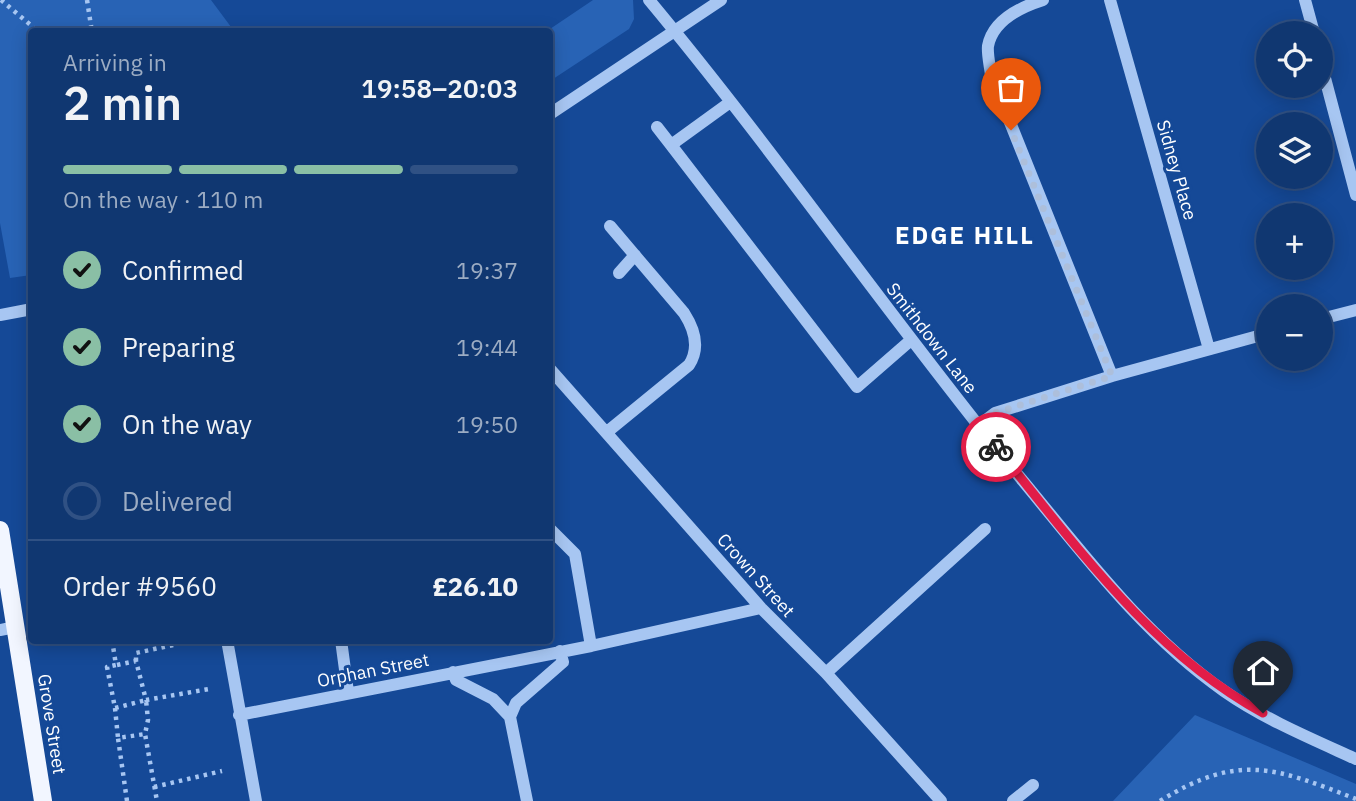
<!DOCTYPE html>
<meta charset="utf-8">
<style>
:root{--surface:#103771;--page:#193f76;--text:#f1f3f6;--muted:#9cacc3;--line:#305184;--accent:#8abfa5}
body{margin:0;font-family:"IBM Plex Sans",sans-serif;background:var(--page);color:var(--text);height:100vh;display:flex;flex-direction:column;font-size:26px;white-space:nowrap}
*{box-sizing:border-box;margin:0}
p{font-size:23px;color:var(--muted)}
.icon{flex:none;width:38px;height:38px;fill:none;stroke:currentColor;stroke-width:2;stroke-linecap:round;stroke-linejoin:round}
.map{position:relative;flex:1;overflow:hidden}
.details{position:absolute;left:28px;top:28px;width:525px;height:616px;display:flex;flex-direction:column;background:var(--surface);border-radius:7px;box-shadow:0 4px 18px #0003,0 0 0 2px var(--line)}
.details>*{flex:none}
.tools{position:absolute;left:1256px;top:21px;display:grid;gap:14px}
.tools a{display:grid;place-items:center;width:77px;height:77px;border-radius:50%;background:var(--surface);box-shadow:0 4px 18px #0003,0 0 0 2px var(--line);font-size:35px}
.pin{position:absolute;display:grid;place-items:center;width:60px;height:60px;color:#fff;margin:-72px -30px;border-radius:50% 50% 50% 0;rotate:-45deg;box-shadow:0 0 7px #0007}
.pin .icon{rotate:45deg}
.courier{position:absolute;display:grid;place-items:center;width:70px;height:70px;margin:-35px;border:5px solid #e11d48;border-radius:50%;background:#fff;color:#222;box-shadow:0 2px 9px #0007}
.head em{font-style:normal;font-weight:600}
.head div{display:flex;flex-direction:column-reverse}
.head{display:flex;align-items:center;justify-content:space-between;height:119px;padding:0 35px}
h1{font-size:46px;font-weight:600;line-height:52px}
.bar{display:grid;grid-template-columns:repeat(4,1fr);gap:10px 7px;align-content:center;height:84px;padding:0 35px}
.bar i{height:9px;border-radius:5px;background:var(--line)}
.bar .current{background:var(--accent)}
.bar p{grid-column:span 4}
.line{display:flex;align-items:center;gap:18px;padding:0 35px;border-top:2px solid var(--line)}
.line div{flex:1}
ol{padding:0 35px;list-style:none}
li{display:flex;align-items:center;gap:21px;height:77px}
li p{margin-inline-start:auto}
li .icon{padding:7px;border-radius:50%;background:var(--accent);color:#111;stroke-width:4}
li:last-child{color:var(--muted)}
li i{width:38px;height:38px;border:4px solid var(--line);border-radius:50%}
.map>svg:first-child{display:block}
.green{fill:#2863b5}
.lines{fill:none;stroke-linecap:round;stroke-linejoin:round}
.path{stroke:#a7c6f2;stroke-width:4.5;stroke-dasharray:3.5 5;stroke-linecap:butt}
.minor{stroke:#a7c6f2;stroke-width:12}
.major{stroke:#f2f6ff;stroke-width:18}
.done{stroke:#adbfdb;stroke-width:7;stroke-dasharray:0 12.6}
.route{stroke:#e11d48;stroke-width:9}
.labels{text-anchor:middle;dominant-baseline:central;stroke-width:6;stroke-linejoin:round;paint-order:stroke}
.street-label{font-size:18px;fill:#fff;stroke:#154997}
.district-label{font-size:24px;font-weight:bold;letter-spacing:2px;fill:#fff;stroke:#154997}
</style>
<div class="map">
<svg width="1356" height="801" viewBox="0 0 1356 801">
<rect width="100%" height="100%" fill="#154997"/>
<path class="green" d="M0,0H211L234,31L32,32L31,275L10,278L0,223Z
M593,0H633L634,19L629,29L550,81V32L547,31Z
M1195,715L1356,784V801H1113Z"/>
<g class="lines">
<path class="path" d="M1,0L39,32
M87,0L92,32
M112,640L116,665L107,667L115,708L146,700L148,720L145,734L157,801
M136,661V653L196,640
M117,665L136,661L146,700L209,689
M115,708L118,738
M154,787L222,771
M127,801L118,738L145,734
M1160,801C1239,752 1276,768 1356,799"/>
<path class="minor" d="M649,0C779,156 894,324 1023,481C1085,556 1144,635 1224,691C1264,719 1312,739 1356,759
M1043,0C1021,7 993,20 988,46C987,54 990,66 991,75L1112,376
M1110,0L1209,349
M1305,0L1314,33
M1321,63L1356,195
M729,103L671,145L857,387L911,340
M550,114L721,0
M657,127L671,145
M619,273L635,255
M0,315L32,309
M1321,319L1356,310
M550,369L761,608L826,673L941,801
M978,426L995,413L1112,376L1269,333
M607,432L689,365C700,348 695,330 684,313L610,226
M550,529L575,554L591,646
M0,630L15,627
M227,640L256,801
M341,640L348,692
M453,672L456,680L493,699L510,717L527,801
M826,673L985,529
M239,715L591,646L761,608
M510,717L516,703L563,662L560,651
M1013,801L1033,785"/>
<path class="major" d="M0,530L43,801"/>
</g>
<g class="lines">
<path class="done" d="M996,447L978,426L995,413L1112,376L1011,130"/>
<path class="route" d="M996,447C1075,544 1151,652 1263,713"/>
</g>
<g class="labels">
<g class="street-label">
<text transform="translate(1177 170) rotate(74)">Sidney Place</text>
<text transform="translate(932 338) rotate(52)">Smithdown Lane</text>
<text transform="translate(756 575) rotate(48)">Crown Street</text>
<text transform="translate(373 670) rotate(-11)">Orphan Street</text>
<text transform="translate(52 724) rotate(81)">Grove Street</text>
</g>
<g class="district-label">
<text x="965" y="235">EDGE HILL</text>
</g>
</g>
</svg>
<div class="tools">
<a><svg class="icon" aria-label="locate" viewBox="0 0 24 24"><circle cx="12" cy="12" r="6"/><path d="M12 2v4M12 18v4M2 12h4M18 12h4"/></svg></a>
<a><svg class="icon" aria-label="layers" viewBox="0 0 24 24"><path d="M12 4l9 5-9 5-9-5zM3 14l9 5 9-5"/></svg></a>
<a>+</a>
<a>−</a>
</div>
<div class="pin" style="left:1011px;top:130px;background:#ea580c"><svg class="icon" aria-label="bag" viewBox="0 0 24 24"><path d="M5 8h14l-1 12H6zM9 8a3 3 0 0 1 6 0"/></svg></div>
<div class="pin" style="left:1263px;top:713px;background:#1f2937"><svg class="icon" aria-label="home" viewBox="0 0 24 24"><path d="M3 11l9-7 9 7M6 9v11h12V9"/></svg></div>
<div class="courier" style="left:996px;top:447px"><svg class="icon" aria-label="bike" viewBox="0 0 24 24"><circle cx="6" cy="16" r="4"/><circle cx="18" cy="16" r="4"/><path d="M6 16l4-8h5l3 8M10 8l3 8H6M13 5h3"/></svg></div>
<section class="details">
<div class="head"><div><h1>2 min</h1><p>Arriving in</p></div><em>19:58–20:03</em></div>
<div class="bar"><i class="current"></i><i class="current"></i><i class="current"></i><i></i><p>On the way · 110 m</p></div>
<ol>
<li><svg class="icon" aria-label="check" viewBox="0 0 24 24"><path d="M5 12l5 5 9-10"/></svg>Confirmed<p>19:37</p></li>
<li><svg class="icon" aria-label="check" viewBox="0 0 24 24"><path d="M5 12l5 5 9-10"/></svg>Preparing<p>19:44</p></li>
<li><svg class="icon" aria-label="check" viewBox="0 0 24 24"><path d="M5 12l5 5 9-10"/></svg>On the way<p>19:50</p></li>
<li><i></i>Delivered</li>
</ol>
<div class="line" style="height:91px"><div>Order #9560</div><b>£26.10</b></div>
</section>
</div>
